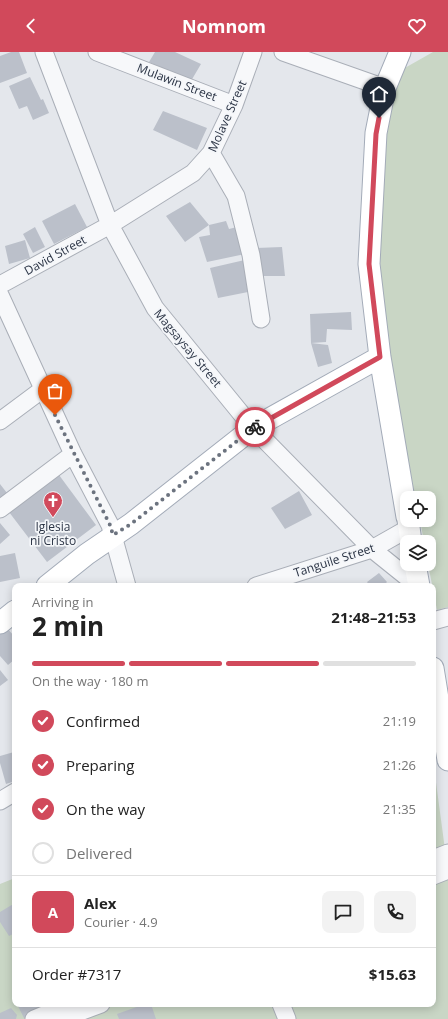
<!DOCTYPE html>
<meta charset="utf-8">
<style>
:root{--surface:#fff;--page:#f2f2f2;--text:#222;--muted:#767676;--line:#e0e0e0;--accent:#d1495b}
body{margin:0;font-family:"Open Sans",sans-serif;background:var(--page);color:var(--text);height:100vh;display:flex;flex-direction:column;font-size:15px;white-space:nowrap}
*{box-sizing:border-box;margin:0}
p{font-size:13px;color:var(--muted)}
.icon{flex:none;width:22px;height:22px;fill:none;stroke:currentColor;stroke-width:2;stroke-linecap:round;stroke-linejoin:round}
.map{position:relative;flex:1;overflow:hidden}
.details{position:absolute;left:12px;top:531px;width:424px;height:424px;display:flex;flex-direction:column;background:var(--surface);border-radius:8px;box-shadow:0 2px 10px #0003}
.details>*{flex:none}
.controls{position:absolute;left:400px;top:439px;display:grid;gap:8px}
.controls a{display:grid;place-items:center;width:36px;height:36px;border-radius:8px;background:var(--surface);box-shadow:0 2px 10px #0003;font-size:20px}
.pin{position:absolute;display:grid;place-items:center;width:34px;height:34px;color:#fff;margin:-41px -17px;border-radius:50% 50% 50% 0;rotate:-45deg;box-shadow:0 0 4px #0007}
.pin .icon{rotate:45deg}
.courier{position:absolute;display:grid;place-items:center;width:40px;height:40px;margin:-20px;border:3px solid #d1495b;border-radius:50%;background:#fff;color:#222;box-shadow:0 1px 5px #0007}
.headline em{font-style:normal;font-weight:700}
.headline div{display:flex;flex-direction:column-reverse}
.headline{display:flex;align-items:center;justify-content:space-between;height:68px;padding:0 20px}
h1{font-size:26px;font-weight:700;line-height:30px}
.bar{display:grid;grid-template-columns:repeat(4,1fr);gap:6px 4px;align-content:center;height:48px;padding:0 20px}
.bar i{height:5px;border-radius:3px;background:var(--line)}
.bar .active{background:var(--accent)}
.bar p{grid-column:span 4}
.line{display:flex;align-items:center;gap:10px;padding:0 20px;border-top:1px solid var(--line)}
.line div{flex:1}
.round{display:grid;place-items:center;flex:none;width:42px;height:42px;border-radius:8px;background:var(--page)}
ol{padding:0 20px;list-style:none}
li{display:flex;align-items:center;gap:12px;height:44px}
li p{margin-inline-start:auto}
li .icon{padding:4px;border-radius:50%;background:var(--accent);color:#fff;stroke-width:4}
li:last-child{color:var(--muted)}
li i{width:22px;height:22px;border:2px solid var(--line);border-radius:50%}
header{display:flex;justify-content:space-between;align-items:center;height:52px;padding:0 20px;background:var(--accent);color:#fff;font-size:18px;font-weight:700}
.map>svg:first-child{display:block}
.green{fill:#c9d6c5}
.building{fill:#bbc0ca}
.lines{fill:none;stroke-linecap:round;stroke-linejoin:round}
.minor-casing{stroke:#a9aeb7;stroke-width:19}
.major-casing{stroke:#a3abb8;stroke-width:23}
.minor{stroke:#f7f8fa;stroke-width:17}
.major{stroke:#fff;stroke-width:21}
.done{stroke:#6c737f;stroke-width:4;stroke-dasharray:0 7.2}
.route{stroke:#d1495b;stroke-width:5}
.labels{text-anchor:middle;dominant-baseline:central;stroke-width:3.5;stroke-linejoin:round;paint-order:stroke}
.street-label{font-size:12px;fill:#2b3445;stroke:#f4f6f9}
.poi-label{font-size:12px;fill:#2b3445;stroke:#f4f6f9}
</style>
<header><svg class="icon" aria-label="back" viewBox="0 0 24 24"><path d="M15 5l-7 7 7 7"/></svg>Nomnom<svg class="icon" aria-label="heart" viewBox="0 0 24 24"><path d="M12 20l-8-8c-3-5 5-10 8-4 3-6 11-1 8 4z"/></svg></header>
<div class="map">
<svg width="448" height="967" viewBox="0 0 448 967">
<rect width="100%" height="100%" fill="#e4e7ec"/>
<path class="green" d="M433,0H448V555L437,558L428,512L429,490H424L420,468H429V446H415L391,311L381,229L379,182L384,90L397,32L403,17Z
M433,708L448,820V967H0V832L15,826V952H433Z"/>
<path class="building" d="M11,0H19L27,21L0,31V4Z
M155,0H175L201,12L191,29L149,10Z
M30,25L41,48L43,47L49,61L33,68L27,54L19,57L9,34Z
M163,59L207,76L197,98L153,78Z
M190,150L209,173L185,190L166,164Z
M75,152L87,175L54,192L42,169Z
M226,169L229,177L237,175L245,202L207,210L199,185L210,183L209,173Z
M35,175L45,195L33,201L23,182Z
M25,188L30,206L9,212L5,194Z
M282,195L285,224H261L256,196Z
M249,207L253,239L218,246L210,216Z
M351,260L352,278L327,277L326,290L311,291L328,293L332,311L318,315L311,291L310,262Z
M59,423L96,473L47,510L9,460Z
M0,432L7,441L0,451Z
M299,439L312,463L285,477L271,456Z
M0,471L10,483L0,492Z
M15,501L20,526L0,530V504Z
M379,521L387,530L383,534H370L367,530Z
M6,575L15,585V607L8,613L0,604V580Z
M0,618L8,628L0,634Z
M14,700L15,729L6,732L0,711V704Z
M15,851V881L9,884L0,870V860Z
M21,952H38L41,958L24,966L18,954Z
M145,952H151L156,967H119L117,962Z
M11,956L17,963L16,967H0V961Z"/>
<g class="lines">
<defs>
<path id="minor" d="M44,0L110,173L155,256L253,376L372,497L418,534
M97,0L234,53
M283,0L385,36
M211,101L236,144L251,203L261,267
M0,233L110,173L193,121L211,101L234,53L253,0
M0,243L73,402L110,473L127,534
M0,369L43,337
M0,457L73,402
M256,534L372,497L409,476
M433,569L448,565
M0,749L15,740
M433,807L448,801
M433,824L448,818
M281,952L287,967
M34,967L70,952
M61,967L101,952"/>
<path id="major" d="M400,0L385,36L376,81L369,212L380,305L407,465
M408,468L411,490
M415,512L419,534
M47,534L87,502L131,472L253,376L380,305
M0,571L15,559
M433,616L448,708"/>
</defs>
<use href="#minor" class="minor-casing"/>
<use href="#major" class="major-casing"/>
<use href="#minor" class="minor"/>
<use href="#major" class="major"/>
</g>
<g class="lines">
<path class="done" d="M55,363L110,473L113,483L131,472L255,375"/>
<path class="route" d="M255,375L380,305L369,212L376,82L379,66"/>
</g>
<defs>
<symbol id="church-pin" viewBox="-11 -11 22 30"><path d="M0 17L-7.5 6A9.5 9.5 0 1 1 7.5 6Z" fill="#d1495b" stroke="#f4f6f9"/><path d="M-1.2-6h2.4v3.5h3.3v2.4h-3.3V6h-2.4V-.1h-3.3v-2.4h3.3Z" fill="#fff"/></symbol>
</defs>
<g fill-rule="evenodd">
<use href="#church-pin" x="42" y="438" width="22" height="30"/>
</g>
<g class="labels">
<g class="street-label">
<text transform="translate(177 30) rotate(21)">Mulawin Street</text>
<text transform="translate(227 64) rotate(-66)">Molave Street</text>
<text transform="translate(55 203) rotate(-29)">David Street</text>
<text transform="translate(188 296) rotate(50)">Magsaysay Street</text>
<text transform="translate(334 508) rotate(-18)">Tanguile Street</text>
</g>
<g class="poi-label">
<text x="53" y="474">Iglesia<tspan x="53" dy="14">ni Cristo</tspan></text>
</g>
</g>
</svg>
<div class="controls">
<a><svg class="icon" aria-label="locate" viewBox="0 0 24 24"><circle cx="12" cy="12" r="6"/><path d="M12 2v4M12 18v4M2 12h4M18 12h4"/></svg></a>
<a><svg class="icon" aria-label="layers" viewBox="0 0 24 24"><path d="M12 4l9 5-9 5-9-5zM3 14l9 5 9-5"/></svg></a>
</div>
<div class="pin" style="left:55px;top:363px;background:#ea580c"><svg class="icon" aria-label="bag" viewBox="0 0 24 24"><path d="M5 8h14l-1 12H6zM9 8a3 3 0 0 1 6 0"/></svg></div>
<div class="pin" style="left:379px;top:66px;background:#1f2937"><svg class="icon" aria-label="home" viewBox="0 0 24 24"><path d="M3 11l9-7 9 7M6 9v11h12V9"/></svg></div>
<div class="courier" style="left:255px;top:375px"><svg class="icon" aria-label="bike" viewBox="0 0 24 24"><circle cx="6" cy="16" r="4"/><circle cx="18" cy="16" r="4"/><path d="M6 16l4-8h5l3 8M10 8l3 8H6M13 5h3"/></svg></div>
<section class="details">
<div class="headline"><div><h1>2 min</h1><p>Arriving in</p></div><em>21:48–21:53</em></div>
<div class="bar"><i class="active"></i><i class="active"></i><i class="active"></i><i></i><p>On the way · 180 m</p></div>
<ol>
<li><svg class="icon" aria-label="check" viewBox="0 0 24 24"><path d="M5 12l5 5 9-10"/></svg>Confirmed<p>21:19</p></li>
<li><svg class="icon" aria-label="check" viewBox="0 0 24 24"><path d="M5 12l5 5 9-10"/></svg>Preparing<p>21:26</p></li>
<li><svg class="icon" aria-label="check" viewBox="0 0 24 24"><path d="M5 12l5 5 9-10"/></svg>On the way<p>21:35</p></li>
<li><i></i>Delivered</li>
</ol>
<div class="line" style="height:72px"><b class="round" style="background:var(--accent);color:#fff">A</b><div><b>Alex</b><p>Courier · 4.9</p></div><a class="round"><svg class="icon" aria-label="chat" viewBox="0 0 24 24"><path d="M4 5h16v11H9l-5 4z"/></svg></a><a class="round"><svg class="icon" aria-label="phone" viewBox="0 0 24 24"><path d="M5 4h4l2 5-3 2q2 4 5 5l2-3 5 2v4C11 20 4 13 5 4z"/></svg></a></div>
<div class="line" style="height:52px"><div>Order #7317</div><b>$15.63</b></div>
</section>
</div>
